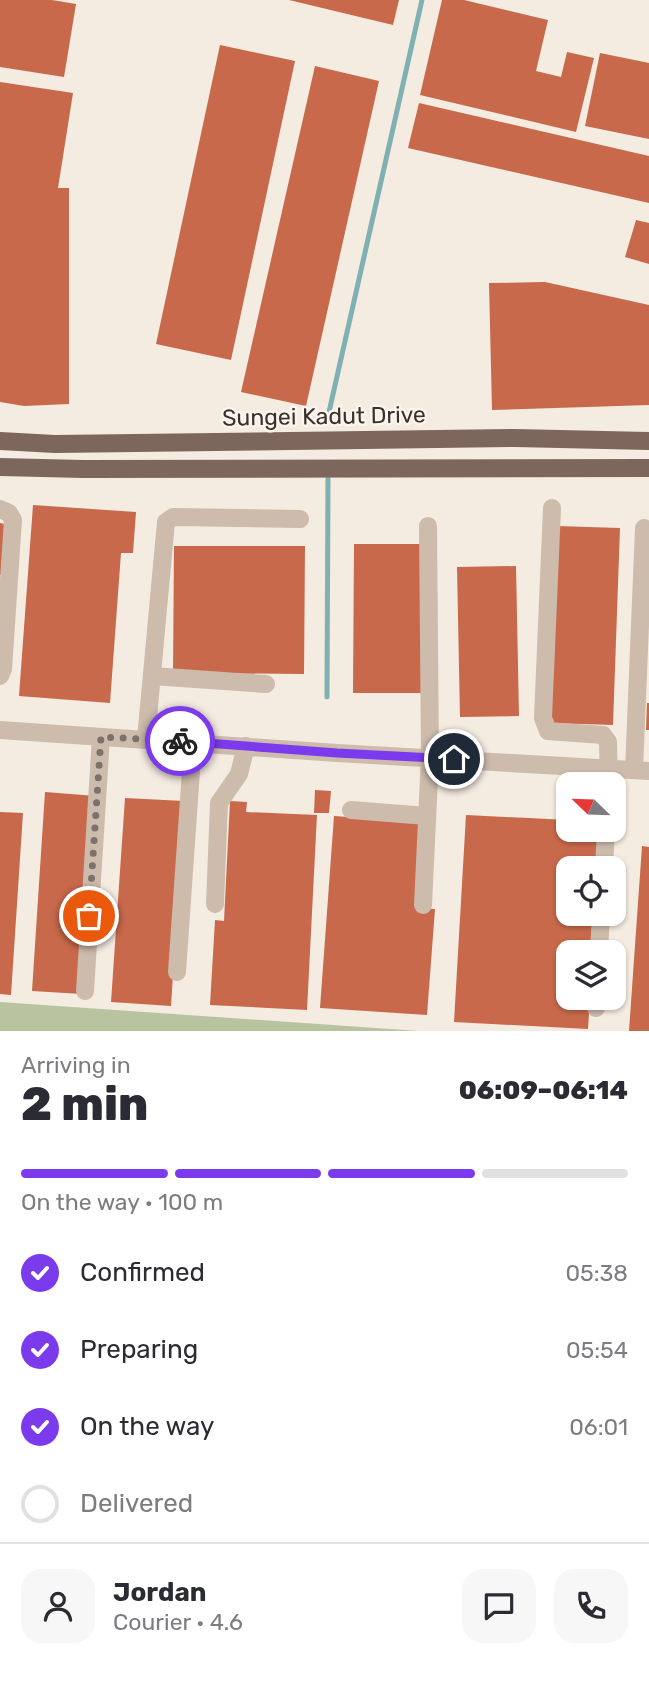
<!DOCTYPE html>
<meta charset="utf-8">
<style>
:root{--surface:#fff;--page:#f7f7f7;--text:#2b2b33;--muted:#7c7c81;--line:#e1e1e2;--accent:#7c3aed}
body{margin:0;font-family:Rubik,sans-serif;background:var(--page);color:var(--text);height:100vh;display:flex;flex-direction:column;font-size:26px;white-space:nowrap}
*{box-sizing:border-box;margin:0}
p{font-size:23px;color:var(--muted)}
.icon{flex:none;width:38px;height:38px;fill:none;stroke:currentColor;stroke-width:2;stroke-linecap:round;stroke-linejoin:round}
.map{position:relative;height:1031px;overflow:hidden}
.side{display:flex;flex-direction:column;background:var(--surface);flex:1}
.side>*{flex:none}
.needle{width:46px;rotate:293deg}
.tools{position:absolute;left:556px;top:772px;display:grid;gap:14px}
.tools a{display:grid;place-items:center;width:70px;height:70px;border-radius:14px;background:var(--surface);box-shadow:0 2px 5px #0004;font-size:35px}
.pin{position:absolute;display:grid;place-items:center;width:60px;height:60px;color:#fff;margin:-30px;border:4px solid #fff;border-radius:50%;box-shadow:0 2px 7px #0007}
.courier{position:absolute;display:grid;place-items:center;width:70px;height:70px;margin:-35px;border:5px solid #7c3aed;border-radius:50%;background:#fff;color:#222;box-shadow:0 2px 9px #0007}
.overview em{font-style:normal;font-weight:800}
.overview div{display:flex;flex-direction:column-reverse}
.overview{display:flex;align-items:center;justify-content:space-between;height:119px;padding:0 21px}
h1{font-size:46px;font-weight:800;line-height:52px}
.bar{display:grid;grid-template-columns:repeat(4,1fr);gap:10px 7px;align-content:center;height:84px;padding:0 21px}
.bar i{height:9px;border-radius:5px;background:var(--line)}
.bar .current{background:var(--accent)}
.bar p{grid-column:span 4}
.line{display:flex;align-items:center;gap:18px;padding:0 21px;border-top:2px solid var(--line)}
.line div{flex:1}
.round{display:grid;place-items:center;flex:none;width:74px;height:74px;border-radius:21px;background:var(--page)}
ol{padding:0 21px;list-style:none}
li{display:flex;align-items:center;gap:21px;height:77px}
li p{margin-inline-start:auto}
li .icon{padding:7px;border-radius:50%;background:var(--accent);color:#fff;stroke-width:4}
li:last-child{color:var(--muted)}
li i{width:38px;height:38px;border:4px solid var(--line);border-radius:50%}
.map>svg:first-child{display:block}
.green{fill:#b8c4a0}
.lines{fill:none;stroke-linecap:round;stroke-linejoin:round}
.stream{stroke:#7fb0b2;stroke-width:5}
.building{fill:#c8694b}
.minor{stroke:#cdbbac;stroke-width:18}
.major{stroke:#7d675c;stroke-width:18}
.done{stroke:#7c716b;stroke-width:7;stroke-dasharray:0 12.6}
.route{stroke:#7c3aed;stroke-width:9}
.labels{text-anchor:middle;dominant-baseline:central;stroke-width:5;stroke-linejoin:round;paint-order:stroke}
.street-label{font-size:23px;fill:#3b302b;stroke:#fbf5ee}
</style>
<div class="map">
<svg width="649" height="1031" viewBox="0 0 649 1031">
<rect width="100%" height="100%" fill="#f4ebe1"/>
<path class="green" d="M0,1002L419,1031H0Z"/>
<g class="lines">
<path class="stream" d="M329,412L422,0
M327,697L328,479"/>
</g>
<path class="building" d="M0,0H52L76,4L64,77L0,67Z
M289,0H399L393,25Z
M442,0H464L548,20L536,71L561,77L567,52L594,58L576,132L420,95Z
M220,45L295,61L231,360L156,344Z
M600,53L649,63V139L585,126Z
M315,66L379,81L306,406L241,392Z
M0,82L73,93L58,188H69V404L24,406L0,402Z
M419,103L649,156V203L408,148Z
M636,220L649,223V264L625,257Z
M545,282L649,305V405L492,410L489,283Z
M33,505L136,512L133,553H121L110,703L19,696Z
M0,523L5,524L2,575H0Z
M557,526L620,528L613,725L550,723Z
M354,544H422L421,693H353Z
M174,546H305L304,674L173,673Z
M516,566L519,716L460,717L457,567Z
M647,703H649V730H646Z
M315,790L331,791L329,813H314Z
M45,792L96,796L82,994L32,991Z
M125,798L184,801L171,1006L111,1002Z
M230,801L247,802L246,812L317,815L307,1010L210,1005L215,920L224,921Z
M0,812L23,813L11,995L0,994Z
M466,815L569,820V830H600L597,868H569V914H595L592,952H569V998H590L588,1029L454,1022Z
M334,816L424,822L418,908L435,909L427,1015L320,1008Z
M642,846L649,847V1031H629Z"/>
<g class="lines">
<path class="minor" d="M552,508L543,718L548,731L603,735L608,742L609,784
M0,509L9,513L13,520L3,669L0,676
M152,676L266,684
M0,730L337,753L649,771
M146,739L166,522L173,517L300,519
M634,770L644,528
M351,810L427,816
M604,868L606,830
M215,904L219,803L239,774L246,746
M423,905L430,757L428,526
M599,952L601,914
M177,972L193,742
M85,991L101,737
M596,1008L597,998"/>
<path class="major" d="M0,441L55,444L515,438L649,441
M0,467L83,469L649,468"/>
</g>
<g class="lines">
<path class="done" d="M89,916L101,737L180,741"/>
<path class="route" d="M180,741L337,753L454,759"/>
</g>
<g class="labels">
<g class="street-label">
<text transform="translate(324 416) rotate(-1)">Sungei Kadut Drive</text>
</g>
</g>
</svg>
<div class="tools">
<a><svg class="needle" viewBox="-14 -14 28 28"><path d="M0-13l5 13h-10z" fill="#e53935"/><path d="M0 13l5-13h-10z" fill="#7c7c81"/></svg></a>
<a><svg class="icon" aria-label="locate" viewBox="0 0 24 24"><circle cx="12" cy="12" r="6"/><path d="M12 2v4M12 18v4M2 12h4M18 12h4"/></svg></a>
<a><svg class="icon" aria-label="layers" viewBox="0 0 24 24"><path d="M12 4l9 5-9 5-9-5zM3 14l9 5 9-5"/></svg></a>
</div>
<div class="pin" style="left:89px;top:916px;background:#ea580c"><svg class="icon" aria-label="bag" viewBox="0 0 24 24"><path d="M5 8h14l-1 12H6zM9 8a3 3 0 0 1 6 0"/></svg></div>
<div class="pin" style="left:454px;top:759px;background:#1f2937"><svg class="icon" aria-label="home" viewBox="0 0 24 24"><path d="M3 11l9-7 9 7M6 9v11h12V9"/></svg></div>
<div class="courier" style="left:180px;top:741px"><svg class="icon" aria-label="bike" viewBox="0 0 24 24"><circle cx="6" cy="16" r="4"/><circle cx="18" cy="16" r="4"/><path d="M6 16l4-8h5l3 8M10 8l3 8H6M13 5h3"/></svg></div>
</div>
<section class="side">
<div class="overview"><div><h1>2 min</h1><p>Arriving in</p></div><em>06:09–06:14</em></div>
<div class="bar"><i class="current"></i><i class="current"></i><i class="current"></i><i></i><p>On the way · 100 m</p></div>
<ol>
<li><svg class="icon" aria-label="check" viewBox="0 0 24 24"><path d="M5 12l5 5 9-10"/></svg>Confirmed<p>05:38</p></li>
<li><svg class="icon" aria-label="check" viewBox="0 0 24 24"><path d="M5 12l5 5 9-10"/></svg>Preparing<p>05:54</p></li>
<li><svg class="icon" aria-label="check" viewBox="0 0 24 24"><path d="M5 12l5 5 9-10"/></svg>On the way<p>06:01</p></li>
<li><i></i>Delivered</li>
</ol>
<div class="line" style="height:126px"><a class="round"><svg class="icon" aria-label="person" viewBox="0 0 24 24"><circle cx="12" cy="8" r="4"/><path d="M4 21q1-7 8-7t8 7"/></svg></a><div><b>Jordan</b><p>Courier · 4.6</p></div><a class="round"><svg class="icon" aria-label="chat" viewBox="0 0 24 24"><path d="M4 5h16v11H9l-5 4z"/></svg></a><a class="round"><svg class="icon" aria-label="phone" viewBox="0 0 24 24"><path d="M5 4h4l2 5-3 2q2 4 5 5l2-3 5 2v4C11 20 4 13 5 4z"/></svg></a></div>
</section>
